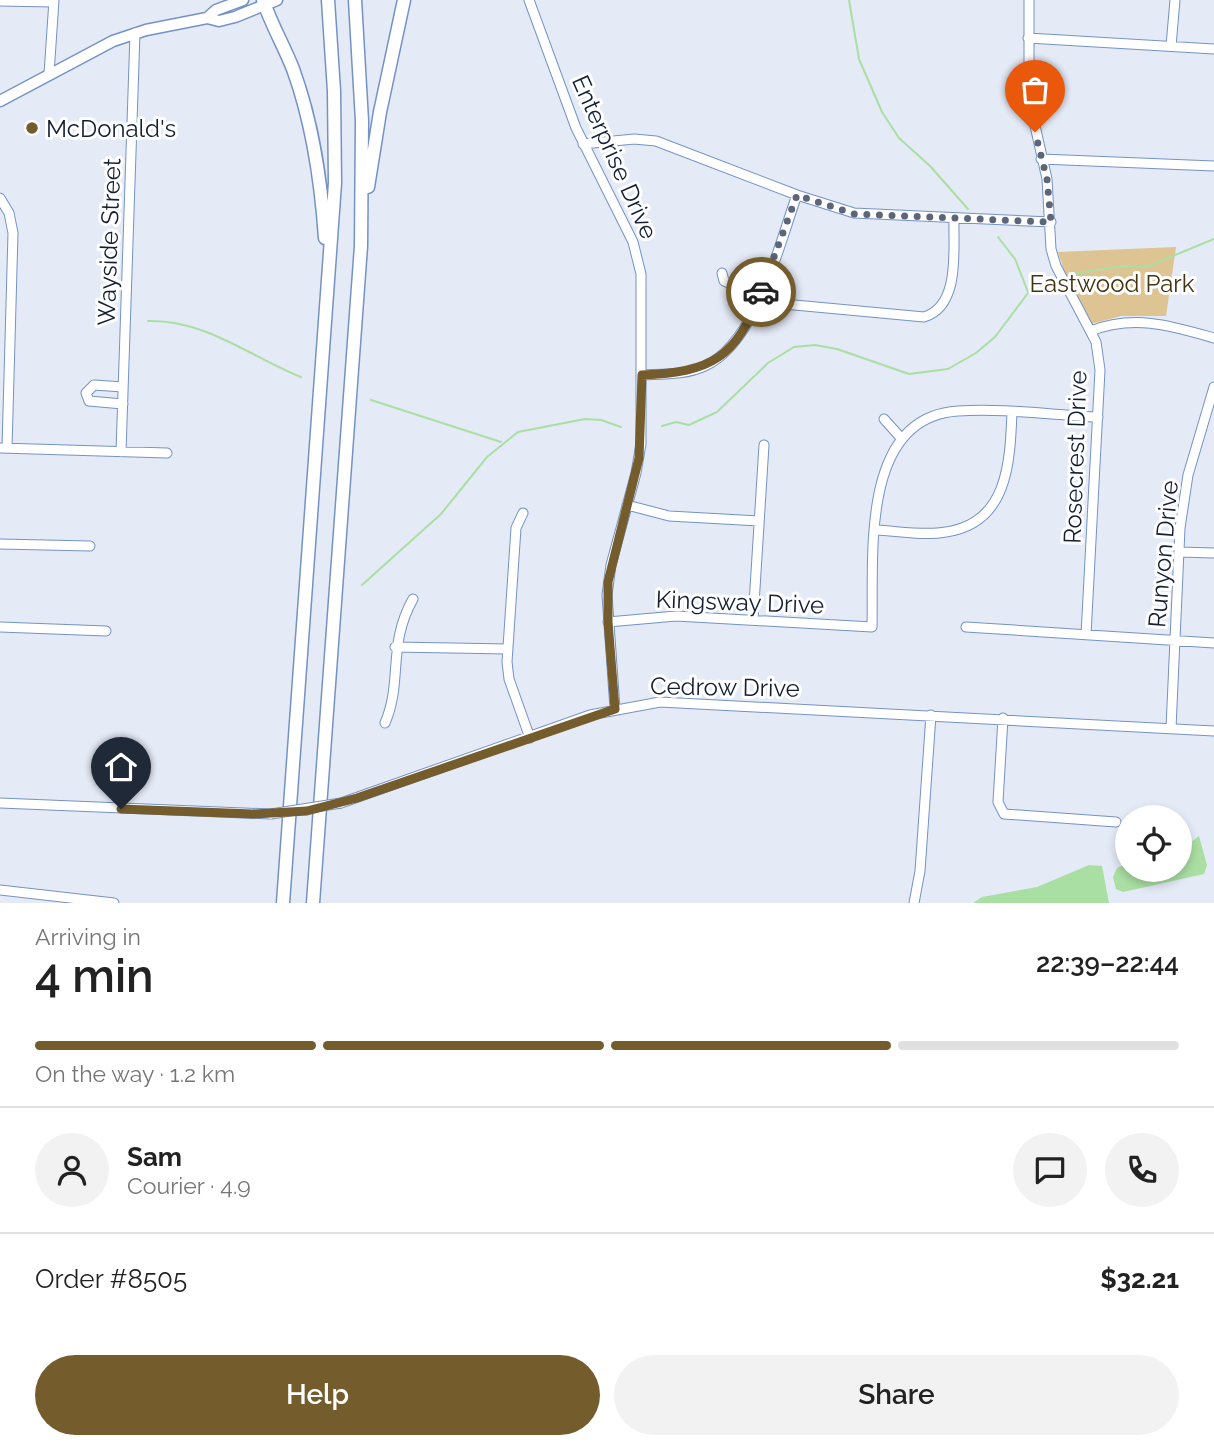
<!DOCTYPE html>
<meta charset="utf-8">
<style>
:root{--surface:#fff;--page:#f2f2f2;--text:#222;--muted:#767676;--line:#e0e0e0;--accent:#755c2d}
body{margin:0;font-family:Raleway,sans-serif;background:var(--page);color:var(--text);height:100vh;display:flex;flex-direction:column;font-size:26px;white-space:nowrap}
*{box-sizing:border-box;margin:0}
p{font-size:23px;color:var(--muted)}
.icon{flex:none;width:38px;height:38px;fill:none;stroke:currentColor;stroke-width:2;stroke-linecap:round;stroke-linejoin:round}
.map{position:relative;height:903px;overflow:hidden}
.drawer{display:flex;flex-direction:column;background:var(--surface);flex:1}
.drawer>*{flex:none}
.controls{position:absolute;left:1115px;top:805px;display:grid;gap:14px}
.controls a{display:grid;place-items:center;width:77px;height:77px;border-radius:50%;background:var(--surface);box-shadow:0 4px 10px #0003;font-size:35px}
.pin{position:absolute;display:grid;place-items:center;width:60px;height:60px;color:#fff;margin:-72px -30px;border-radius:50% 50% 50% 0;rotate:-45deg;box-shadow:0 0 7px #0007}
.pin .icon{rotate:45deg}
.courier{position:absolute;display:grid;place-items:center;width:70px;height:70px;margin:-35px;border:5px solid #755c2d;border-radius:50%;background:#fff;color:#222;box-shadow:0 2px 9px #0007}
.head em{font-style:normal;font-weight:600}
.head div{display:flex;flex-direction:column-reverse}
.head{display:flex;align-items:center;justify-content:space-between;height:119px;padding:0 35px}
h1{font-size:46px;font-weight:600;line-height:52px}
.bar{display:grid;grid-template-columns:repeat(4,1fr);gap:10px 7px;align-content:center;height:84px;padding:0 35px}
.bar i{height:9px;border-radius:5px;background:var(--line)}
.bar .current{background:var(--accent)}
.bar p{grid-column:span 4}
.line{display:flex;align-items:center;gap:18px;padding:0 35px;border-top:2px solid var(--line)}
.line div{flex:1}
.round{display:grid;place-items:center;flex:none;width:74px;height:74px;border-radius:37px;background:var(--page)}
.primary-button{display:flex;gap:14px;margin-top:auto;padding:14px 35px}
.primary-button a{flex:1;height:80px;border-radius:42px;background:var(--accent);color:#fff;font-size:28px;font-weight:600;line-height:80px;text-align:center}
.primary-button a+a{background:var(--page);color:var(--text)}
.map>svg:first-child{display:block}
.green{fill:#dec393}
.water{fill:#aadfa3}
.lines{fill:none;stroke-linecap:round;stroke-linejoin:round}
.stream{stroke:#aadfa3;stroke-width:2}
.minor-casing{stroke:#7592c6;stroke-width:11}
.major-casing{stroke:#7592c6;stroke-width:13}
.highway-casing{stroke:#7592c6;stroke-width:15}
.minor{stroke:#fff;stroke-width:9}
.major{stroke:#fff;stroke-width:10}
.highway{stroke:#fff;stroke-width:12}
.minor-bridge-casing{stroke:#7592c6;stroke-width:11;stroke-linecap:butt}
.minor-bridge{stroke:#fff;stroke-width:9}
.done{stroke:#5d6678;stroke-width:7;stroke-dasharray:0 12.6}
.route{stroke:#755c2d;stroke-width:9}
.poi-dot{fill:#755c2d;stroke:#fff;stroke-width:2.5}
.labels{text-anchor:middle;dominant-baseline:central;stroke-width:6;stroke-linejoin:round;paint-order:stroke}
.poi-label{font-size:24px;fill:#141f34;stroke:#fff;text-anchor:start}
.street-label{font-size:24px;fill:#141f34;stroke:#fff}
.park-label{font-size:24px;fill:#433313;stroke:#fff}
</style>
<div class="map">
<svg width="1214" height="903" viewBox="0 0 1214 903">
<rect width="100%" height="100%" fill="#e4eaf6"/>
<path class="green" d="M1176,247L1166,316H1121L1091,324L1066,276L1058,252Z"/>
<path class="water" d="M1199,836L1207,865L1204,874L1123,892L1116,889L1113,877L1117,868L1127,864V870H1180V851Z
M1089,865L1102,866L1109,903H973L982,897L1037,887Z"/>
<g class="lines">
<path class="stream" d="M849,0L859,59L882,112L899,138L930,166L968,209
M998,237L1015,259L1028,292
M1070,274L1124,266L1146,267L1214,239
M148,321C204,319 251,357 301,377
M371,400L501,442
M662,426L676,422L689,425L717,412L768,363L794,347L815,345L837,349L909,374L948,369L976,353L995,337L1028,293L1052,283
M362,585L441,514L487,457L518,432L585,419L601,420L621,427"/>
<defs>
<path id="minor" d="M529,0L576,128L633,242L641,274V444L636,473L611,565L607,595L615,709
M1029,0V99L1047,179L1051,249L1056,266L1096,342L1100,370L1086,635
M0,1L53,2
M1028,38L1214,49
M1171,46L1175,0
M49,74L54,0
M583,144L634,139L656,141L797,195L854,213L1051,222
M1041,159L1214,166
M0,198L9,213L13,233L7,448
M722,273L724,281L773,303L924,317C961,306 953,248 954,218
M1091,331C1134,314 1172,326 1214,338
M642,375C663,374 686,375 705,366C757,342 778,247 797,195
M123,404L89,401L86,393L94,385L123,387
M884,419L902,439
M0,448L167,453
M121,452L135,33
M627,505L669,516L759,521
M523,513L516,528L507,662L509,679L530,738
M876,530C898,531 923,536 946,532C1008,523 1010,462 1012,412
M0,544L90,546
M1179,552L1214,553
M753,620L764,445
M608,622L676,616L872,627C874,558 859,417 958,411C1004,408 1052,415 1098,417
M0,627L106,631
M966,627L1214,643
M395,647L508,649
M1003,718L998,802L1004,814L1116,822
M385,723C403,681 387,645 413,599
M1171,728L1180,528L1188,475L1214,387
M0,803L271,814
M341,803L590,715L660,702L1214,731
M0,890L114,903
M914,903L920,871L931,715"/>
<path id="major" d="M207,18L216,10L243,0
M0,101L113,41L146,30L207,18L219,21L235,17L277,0"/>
<path id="highway" d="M263,0C271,24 284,46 293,69C313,124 321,180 325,238
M368,187L380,112L404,0
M283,903L335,183L334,91L328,0
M313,903L361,246L362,121L355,0"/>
</defs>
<use href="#minor" class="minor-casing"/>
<use href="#major" class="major-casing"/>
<use href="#highway" class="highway-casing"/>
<use href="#minor" class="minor"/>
<use href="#major" class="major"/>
<use href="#highway" class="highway"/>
<defs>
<path id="minor-bridge" d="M271,814L341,803"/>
</defs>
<use href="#minor-bridge" class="minor-bridge-casing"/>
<use href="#minor-bridge" class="minor-bridge"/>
</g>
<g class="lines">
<path class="done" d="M761,292L797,195L854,214L1051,222L1047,179L1035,132"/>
<path class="route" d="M121,809L253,814L307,811L357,798L615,709L608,622V582L639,458L642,375C712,372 736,358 761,292"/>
</g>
<circle class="poi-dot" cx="32" cy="128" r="7"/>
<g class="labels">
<g class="poi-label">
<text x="46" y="128">McDonald's</text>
</g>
<g class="street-label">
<text transform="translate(615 157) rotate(66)">Enterprise Drive</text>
<text transform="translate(109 242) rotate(-88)">Wayside Street</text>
<text transform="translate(1075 457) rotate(-88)">Rosecrest Drive</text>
<text transform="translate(1163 554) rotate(-85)">Runyon Drive</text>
<text transform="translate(740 602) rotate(2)">Kingsway Drive</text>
<text transform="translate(725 687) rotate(1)">Cedrow Drive</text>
</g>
<g class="park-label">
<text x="1112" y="283">Eastwood Park</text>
</g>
</g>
</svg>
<div class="controls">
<a><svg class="icon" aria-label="locate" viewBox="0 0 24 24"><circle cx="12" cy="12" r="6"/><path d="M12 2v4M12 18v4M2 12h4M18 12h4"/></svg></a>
</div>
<div class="pin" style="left:1035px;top:132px;background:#ea580c"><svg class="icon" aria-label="bag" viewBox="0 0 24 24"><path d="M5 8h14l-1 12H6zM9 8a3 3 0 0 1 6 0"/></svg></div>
<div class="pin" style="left:121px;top:809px;background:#1f2937"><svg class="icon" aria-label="home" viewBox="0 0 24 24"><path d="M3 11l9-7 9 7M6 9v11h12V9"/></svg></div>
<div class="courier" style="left:761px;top:292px"><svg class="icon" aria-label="car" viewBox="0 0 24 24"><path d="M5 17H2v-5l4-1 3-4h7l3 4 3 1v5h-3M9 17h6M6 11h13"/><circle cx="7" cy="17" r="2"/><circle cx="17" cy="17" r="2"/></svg></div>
</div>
<section class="drawer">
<div class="head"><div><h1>4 min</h1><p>Arriving in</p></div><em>22:39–22:44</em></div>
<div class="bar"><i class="current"></i><i class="current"></i><i class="current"></i><i></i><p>On the way · 1.2 km</p></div>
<div class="line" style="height:126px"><a class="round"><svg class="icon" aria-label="person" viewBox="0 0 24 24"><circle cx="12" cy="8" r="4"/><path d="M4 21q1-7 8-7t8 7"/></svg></a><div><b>Sam</b><p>Courier · 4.9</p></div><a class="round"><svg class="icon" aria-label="chat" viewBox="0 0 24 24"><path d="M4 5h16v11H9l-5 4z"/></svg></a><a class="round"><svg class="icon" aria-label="phone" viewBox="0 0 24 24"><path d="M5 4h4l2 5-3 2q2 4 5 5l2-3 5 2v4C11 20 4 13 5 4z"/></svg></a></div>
<div class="line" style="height:91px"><div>Order #8505</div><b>$32.21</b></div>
<div class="primary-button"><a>Help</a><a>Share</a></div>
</section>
